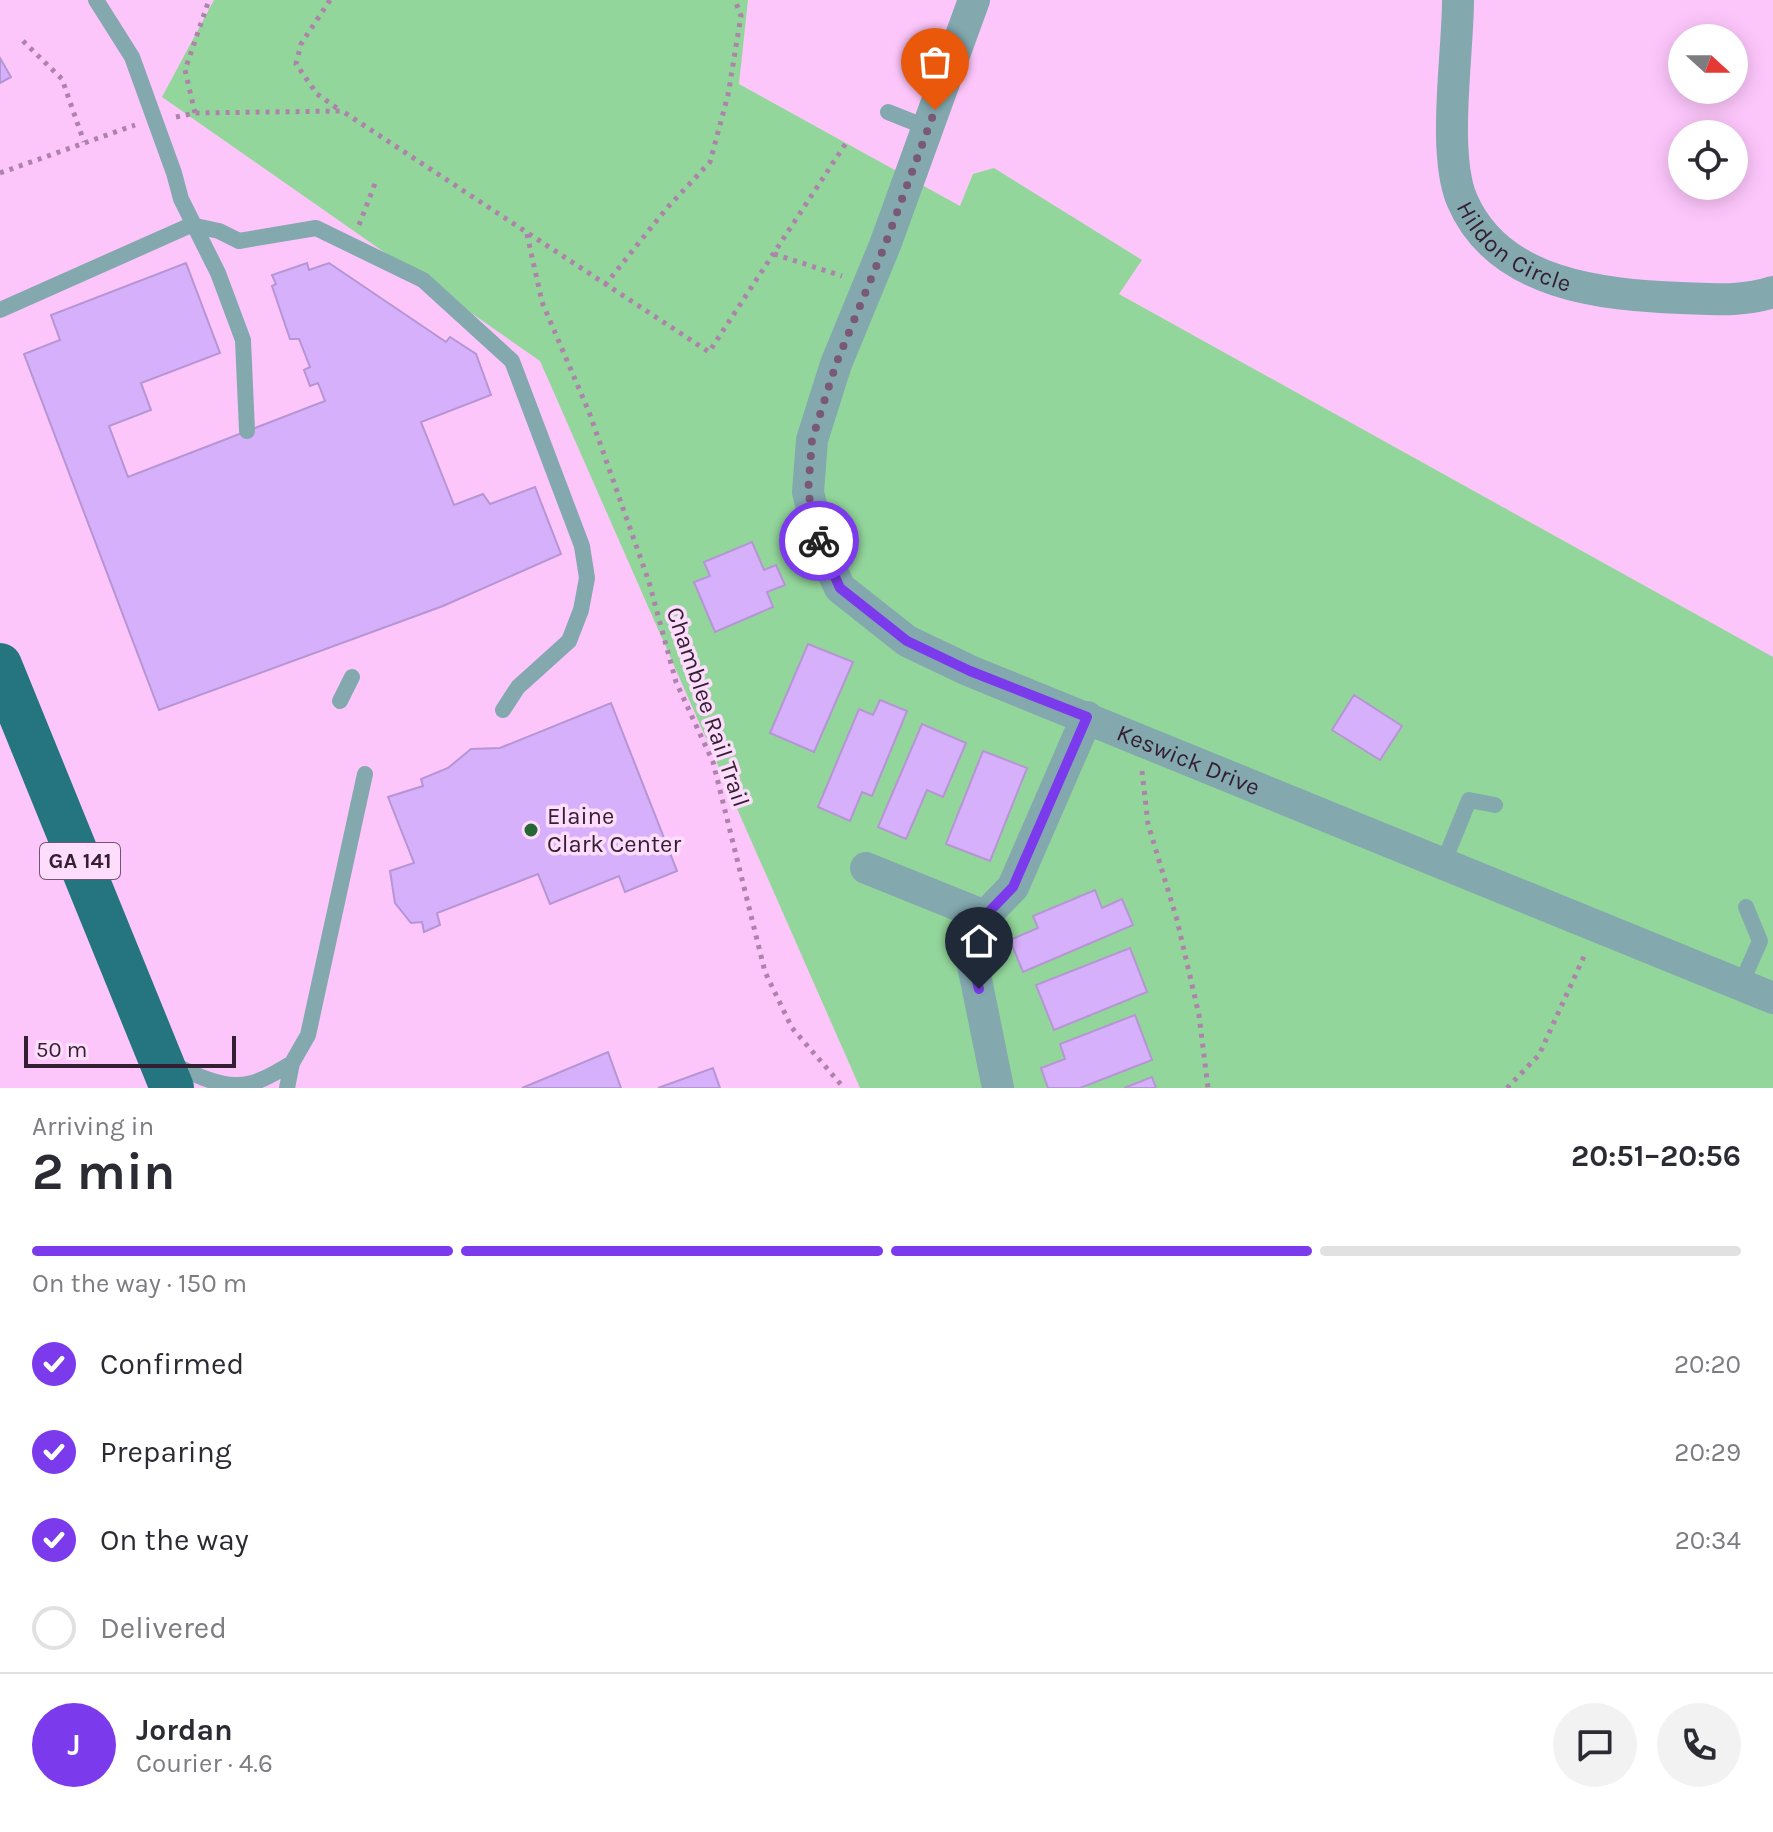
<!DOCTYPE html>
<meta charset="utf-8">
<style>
:root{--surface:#fff;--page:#f2f2f3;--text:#2b2b33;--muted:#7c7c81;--line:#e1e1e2;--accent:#7c3aed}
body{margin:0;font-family:Karla,sans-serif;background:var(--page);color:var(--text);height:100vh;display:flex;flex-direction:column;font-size:30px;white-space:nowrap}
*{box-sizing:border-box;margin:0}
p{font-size:26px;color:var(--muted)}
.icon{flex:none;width:44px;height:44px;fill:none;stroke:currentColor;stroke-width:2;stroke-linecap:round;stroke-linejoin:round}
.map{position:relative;height:1088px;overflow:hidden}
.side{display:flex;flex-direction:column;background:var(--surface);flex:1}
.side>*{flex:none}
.needle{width:52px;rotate:111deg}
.buttons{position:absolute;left:1668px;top:24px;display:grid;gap:16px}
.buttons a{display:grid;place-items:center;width:80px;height:80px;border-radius:50%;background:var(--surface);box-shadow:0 4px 20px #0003;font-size:40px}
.scale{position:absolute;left:24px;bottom:20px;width:212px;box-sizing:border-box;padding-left:8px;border:4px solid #331e32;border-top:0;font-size:22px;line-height:28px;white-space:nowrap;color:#331e32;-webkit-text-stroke:6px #fedcfc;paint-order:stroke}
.pin{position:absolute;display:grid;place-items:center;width:68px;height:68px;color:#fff;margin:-82px -34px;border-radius:50% 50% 50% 0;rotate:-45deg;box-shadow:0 0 8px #0007}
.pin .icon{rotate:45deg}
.courier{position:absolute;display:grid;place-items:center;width:80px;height:80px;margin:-40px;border:6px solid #7c3aed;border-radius:50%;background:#fff;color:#222;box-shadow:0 2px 10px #0007}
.summary em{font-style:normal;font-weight:700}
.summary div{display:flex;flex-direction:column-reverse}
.summary{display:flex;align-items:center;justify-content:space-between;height:136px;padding:0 32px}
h1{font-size:52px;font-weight:700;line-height:60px}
.bar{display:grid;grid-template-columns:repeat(4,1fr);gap:12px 8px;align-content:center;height:96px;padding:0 32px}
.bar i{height:10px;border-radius:6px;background:var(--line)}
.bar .current{background:var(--accent)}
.bar p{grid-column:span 4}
.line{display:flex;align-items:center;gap:20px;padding:0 32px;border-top:2px solid var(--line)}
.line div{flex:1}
.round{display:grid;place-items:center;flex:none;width:84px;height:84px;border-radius:42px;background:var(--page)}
ol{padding:0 32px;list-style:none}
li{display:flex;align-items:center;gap:24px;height:88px}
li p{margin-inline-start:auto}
li .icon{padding:8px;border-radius:50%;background:var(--accent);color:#fff;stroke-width:4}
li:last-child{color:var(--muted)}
li i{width:44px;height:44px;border:4px solid var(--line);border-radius:50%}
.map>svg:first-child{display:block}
.green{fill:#93d69b}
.building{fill:#d7b0fc;stroke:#b595d3;stroke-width:2}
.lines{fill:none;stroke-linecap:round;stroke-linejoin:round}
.path{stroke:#ad83ab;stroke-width:5;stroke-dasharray:4 6;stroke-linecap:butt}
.service{stroke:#83a9af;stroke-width:16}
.minor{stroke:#83a9af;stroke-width:32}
.trunk{stroke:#247580;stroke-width:44}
.done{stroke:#7a5978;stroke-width:8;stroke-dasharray:0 14.4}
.route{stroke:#7c3aed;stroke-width:10}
.poi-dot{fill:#266833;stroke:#fedcfc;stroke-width:3}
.labels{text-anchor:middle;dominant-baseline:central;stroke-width:7;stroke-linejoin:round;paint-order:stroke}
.shield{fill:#fedcfc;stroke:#70576f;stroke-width:2}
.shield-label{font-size:22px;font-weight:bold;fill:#331e32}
.street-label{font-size:24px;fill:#331e32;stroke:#fedcfc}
.poi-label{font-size:24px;fill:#331e32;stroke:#fedcfc;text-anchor:start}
</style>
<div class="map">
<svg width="1773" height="1088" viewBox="0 0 1773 1088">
<rect width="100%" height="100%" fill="#fdc6fb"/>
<path class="green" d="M214,0H748L739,84L960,206L973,174L994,168L1142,260L1119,294L1773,657V1088H860L540,361L162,97Z"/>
<path class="building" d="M0,58L11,77L0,83Z
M186,263L220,353L141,383L151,410L109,426L128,477L325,401L318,383L310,386L304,370L310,367L299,339H290L272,286L276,284L272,275L307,263L309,270L329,263L446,342L450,337L476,354L491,395L421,422L454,505L483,494L490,504L535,487L561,554L443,606L159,710L24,354L60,340L51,315Z
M752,542L764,570L776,565L785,585L767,592L773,607L715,632L694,582L710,576L704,562Z
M808,644L853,662L814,752L770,733Z
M1354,695L1402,726L1380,760L1332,730Z
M880,700L907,711L872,796L862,792L850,821L818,807L859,709L873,715Z
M611,703L677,871L625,892L619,876L550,904L538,874L437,913L440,925L424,932L422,922L411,923L395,903L390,871L414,863L388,797L423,786L421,779L448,768L471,749L500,748Z
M922,724L966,743L943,797L927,790L906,839L878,827Z
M983,751L1027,768L990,861L946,844Z
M1095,890L1102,908L1122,899L1133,925L1023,972L1010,940L1038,928L1033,916Z
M1130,948L1147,992L1054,1030L1036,985Z
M1135,1015L1152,1060L1080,1088H1048L1041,1068L1065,1059L1060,1044Z
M608,1052L621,1088H522Z
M713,1068L720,1088H658Z
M1152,1077L1156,1088H1124Z"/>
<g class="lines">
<path class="path" d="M330,0L301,44L296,64L317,94L341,111
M23,41L62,79L84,142
M195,113L185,70L209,0
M176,117L195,113L342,111L709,352L846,143
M0,173L135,125
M359,225L376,181
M527,234L542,302L589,412L649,582L676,682L713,762L765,972L792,1028L844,1088
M774,254L842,276
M605,285L666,209L710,162L728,95L741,16L735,0
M1142,771L1148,824L1177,920L1199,1015L1208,1088
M1507,1088L1539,1055L1586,952"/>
<path class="service" d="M96,0L132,57L174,173L181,199L218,273L243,340L247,431
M888,112L928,128
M0,310L191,225L219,231L239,241L316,228L423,280L512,361L582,546L587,578L581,610L569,641L518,687L503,710
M340,701L352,677
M1443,864L1469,800L1495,805
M1741,984L1760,941L1746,907
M170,1063C190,1072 216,1086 238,1085C257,1085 277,1072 292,1063
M287,1088L292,1063L308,1035L365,774"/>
<g class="minor">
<path id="s1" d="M974,0L885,245L836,364L812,440L808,492L821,548L840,588L907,641L970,671L1773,998"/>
<path id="s2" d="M1458,0C1458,54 1442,153 1462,200C1498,285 1602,295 1682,298C1712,299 1744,302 1773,292"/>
<path d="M866,868L985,916"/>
<path d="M998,1088L972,960L985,916L1013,887L1087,717"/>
</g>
<path class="trunk" d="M0,665L172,1088"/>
</g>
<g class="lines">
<path class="done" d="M819,541L808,492L812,440L836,364L885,245L935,110"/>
<path class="route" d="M819,541L840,588L907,641L970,671L1087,717L1013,887L985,916L972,960L979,989"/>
</g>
<circle class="poi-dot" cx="531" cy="830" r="8"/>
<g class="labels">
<rect class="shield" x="40" y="843" width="80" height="36" rx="6"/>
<g class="shield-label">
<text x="80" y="861">GA 141</text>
</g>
<g class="street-label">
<text stroke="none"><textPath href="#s2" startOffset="274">Hildon Circle</textPath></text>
<text transform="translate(708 707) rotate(71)">Chamblee Rail Trail</text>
<text stroke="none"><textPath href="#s1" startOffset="1014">Keswick Drive</textPath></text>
</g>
<g class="poi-label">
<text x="547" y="816">Elaine<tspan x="547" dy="28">Clark Center</tspan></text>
</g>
</g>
</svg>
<div class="buttons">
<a><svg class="needle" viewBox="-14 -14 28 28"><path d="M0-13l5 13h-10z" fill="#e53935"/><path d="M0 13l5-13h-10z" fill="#7c7c81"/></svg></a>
<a><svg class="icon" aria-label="locate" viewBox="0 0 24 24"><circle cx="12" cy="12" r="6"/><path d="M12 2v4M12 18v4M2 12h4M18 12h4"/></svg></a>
</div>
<div class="scale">50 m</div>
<div class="pin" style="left:935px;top:110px;background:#ea580c"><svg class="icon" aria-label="bag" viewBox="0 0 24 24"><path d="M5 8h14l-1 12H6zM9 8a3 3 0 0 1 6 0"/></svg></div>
<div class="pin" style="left:979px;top:989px;background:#1f2937"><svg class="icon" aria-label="home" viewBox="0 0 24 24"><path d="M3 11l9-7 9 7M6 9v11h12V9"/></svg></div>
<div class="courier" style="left:819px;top:541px"><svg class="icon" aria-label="bike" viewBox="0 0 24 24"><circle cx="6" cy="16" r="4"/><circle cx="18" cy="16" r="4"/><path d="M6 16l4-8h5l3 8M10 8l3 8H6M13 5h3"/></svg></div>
</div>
<section class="side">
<div class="summary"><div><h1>2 min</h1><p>Arriving in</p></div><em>20:51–20:56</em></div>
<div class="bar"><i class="current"></i><i class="current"></i><i class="current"></i><i></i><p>On the way · 150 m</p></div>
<ol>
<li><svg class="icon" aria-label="check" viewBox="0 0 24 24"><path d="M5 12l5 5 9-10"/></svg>Confirmed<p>20:20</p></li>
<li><svg class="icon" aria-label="check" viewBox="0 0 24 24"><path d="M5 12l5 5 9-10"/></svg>Preparing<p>20:29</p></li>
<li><svg class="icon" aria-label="check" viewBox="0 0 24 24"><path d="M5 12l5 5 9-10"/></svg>On the way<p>20:34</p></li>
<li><i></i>Delivered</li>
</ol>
<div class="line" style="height:144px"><b class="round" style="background:var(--accent);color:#fff">J</b><div><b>Jordan</b><p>Courier · 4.6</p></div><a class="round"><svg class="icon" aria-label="chat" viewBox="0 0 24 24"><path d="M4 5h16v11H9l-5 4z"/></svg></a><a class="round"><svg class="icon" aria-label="phone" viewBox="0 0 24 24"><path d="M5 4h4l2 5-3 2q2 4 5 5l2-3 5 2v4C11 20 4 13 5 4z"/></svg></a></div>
</section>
